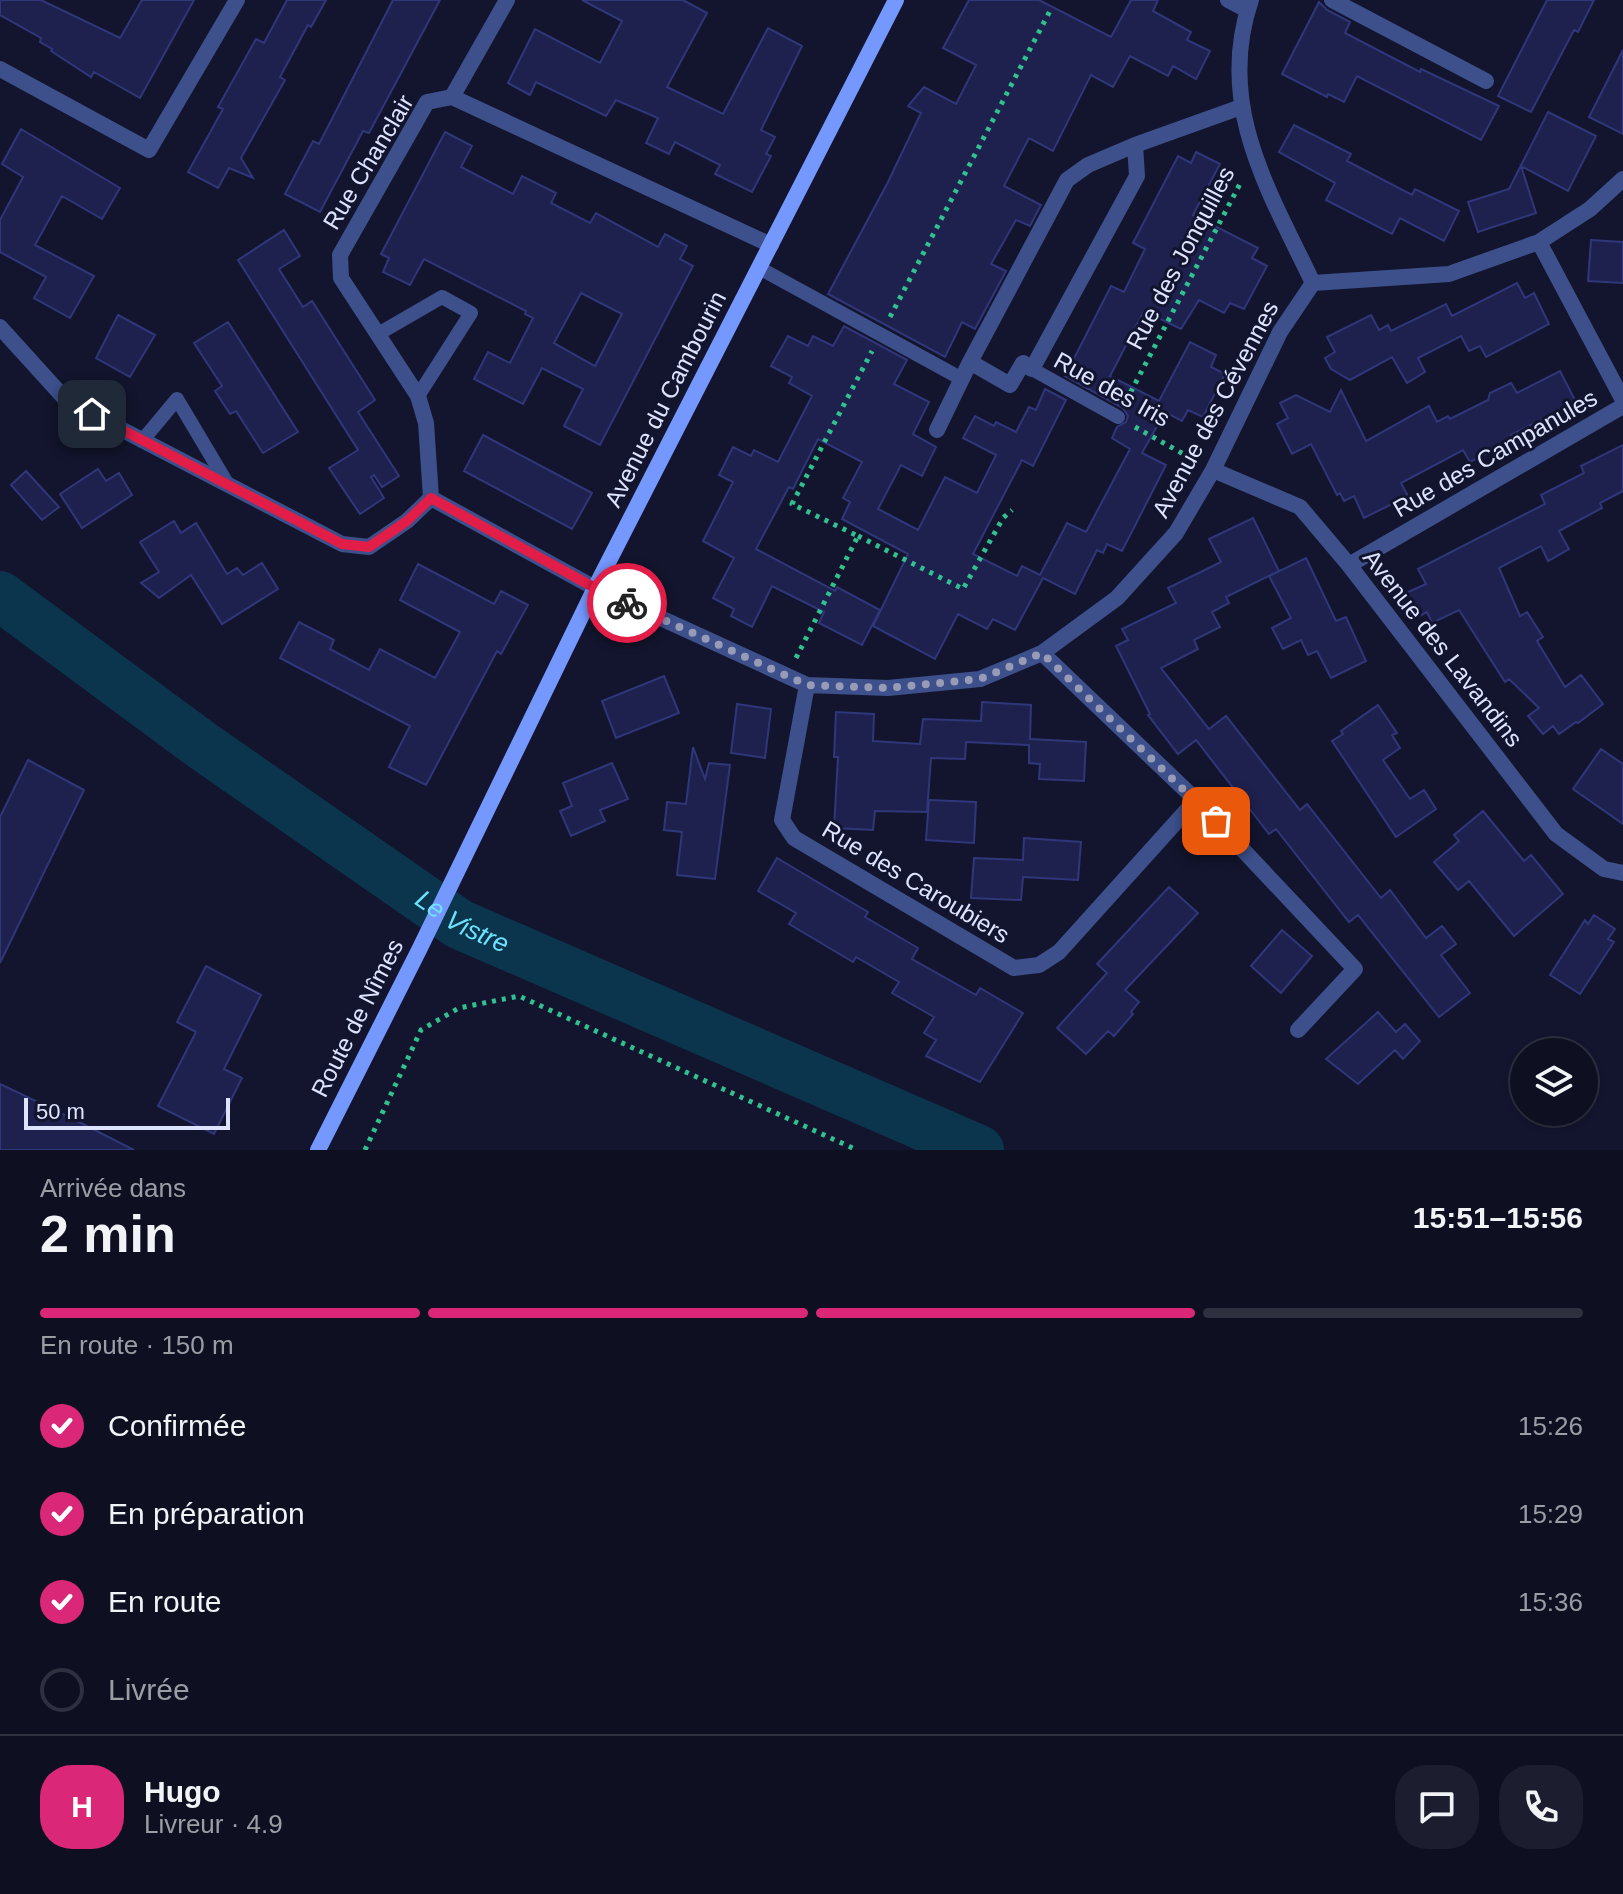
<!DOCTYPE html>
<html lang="fr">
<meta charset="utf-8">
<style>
:root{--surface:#0e1022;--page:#1c1e2f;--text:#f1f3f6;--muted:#9b9da5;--line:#2e3040;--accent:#db2777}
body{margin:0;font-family:Helvetica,sans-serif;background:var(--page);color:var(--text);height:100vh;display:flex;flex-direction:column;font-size:30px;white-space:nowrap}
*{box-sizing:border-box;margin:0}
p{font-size:26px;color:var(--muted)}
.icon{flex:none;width:44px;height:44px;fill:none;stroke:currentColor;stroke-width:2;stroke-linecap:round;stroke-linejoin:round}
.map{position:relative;height:1150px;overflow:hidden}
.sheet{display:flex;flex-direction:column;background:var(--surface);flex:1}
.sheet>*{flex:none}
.buttons{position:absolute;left:1510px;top:1038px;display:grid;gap:16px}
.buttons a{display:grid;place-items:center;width:88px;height:88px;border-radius:50%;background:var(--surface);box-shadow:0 2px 6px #0004,0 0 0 2px var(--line);font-size:40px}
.scale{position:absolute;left:24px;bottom:20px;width:206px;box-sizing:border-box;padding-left:8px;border:4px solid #dee3ff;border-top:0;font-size:22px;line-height:28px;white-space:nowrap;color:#dee3ff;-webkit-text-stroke:6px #12152d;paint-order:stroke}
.pin{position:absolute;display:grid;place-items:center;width:68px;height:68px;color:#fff;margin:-34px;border-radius:16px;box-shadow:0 4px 12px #0006}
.courier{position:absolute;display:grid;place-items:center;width:80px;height:80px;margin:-40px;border:6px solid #e11d48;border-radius:50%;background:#fff;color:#222;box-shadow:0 2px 10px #0007}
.overview em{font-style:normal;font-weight:700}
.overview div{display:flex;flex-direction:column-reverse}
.overview{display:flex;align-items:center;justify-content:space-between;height:136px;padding:0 40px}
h1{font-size:52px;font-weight:700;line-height:60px}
.bar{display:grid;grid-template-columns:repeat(4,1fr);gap:12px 8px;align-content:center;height:96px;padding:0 40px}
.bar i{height:10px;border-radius:6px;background:var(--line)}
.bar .selected{background:var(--accent)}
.bar p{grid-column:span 4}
.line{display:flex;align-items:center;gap:20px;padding:0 40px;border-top:2px solid var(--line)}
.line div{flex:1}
.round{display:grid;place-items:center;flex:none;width:84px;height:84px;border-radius:32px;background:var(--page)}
ol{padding:0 40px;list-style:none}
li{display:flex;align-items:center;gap:24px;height:88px}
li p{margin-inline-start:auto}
li .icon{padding:8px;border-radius:50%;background:var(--accent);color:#fff;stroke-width:4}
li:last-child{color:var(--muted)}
li i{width:44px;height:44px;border:4px solid var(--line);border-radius:50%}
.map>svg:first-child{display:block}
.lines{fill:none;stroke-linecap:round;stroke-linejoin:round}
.river{stroke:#0b354d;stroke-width:50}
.building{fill:#1e214e;stroke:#30367a;stroke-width:2;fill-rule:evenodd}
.path{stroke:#31c090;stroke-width:5;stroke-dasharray:4 6;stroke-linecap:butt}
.lane{stroke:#3d508c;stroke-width:14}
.street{stroke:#3d508c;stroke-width:16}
.secondary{stroke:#7598ff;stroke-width:16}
.done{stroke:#979bb6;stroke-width:8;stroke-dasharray:0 14.4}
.route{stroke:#e11d48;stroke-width:10}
.labels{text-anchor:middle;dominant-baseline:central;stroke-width:6;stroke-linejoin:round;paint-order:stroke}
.street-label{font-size:24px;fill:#dee3ff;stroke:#12152d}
.water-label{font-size:26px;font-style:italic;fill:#6ce3ff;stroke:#12152d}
</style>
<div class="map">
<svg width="1623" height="1150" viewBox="0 0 1623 1150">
<rect width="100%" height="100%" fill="#12152d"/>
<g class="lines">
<path class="river" id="s1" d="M0,596L203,746L459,924L979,1150"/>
</g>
<path class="building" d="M0,0H41L120,38L142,0H194L140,98L94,72L91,77L51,51L52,49L40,42L41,38L0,15Z
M287,0H326L311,27L308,25L280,77L285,80L241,158L253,178L229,168L218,188L188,172L223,109L218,107L256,39L264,43Z
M393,0H440L369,133L363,131L320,212L285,194L313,141L319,144Z
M582,0H683L707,13L667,87L723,114L768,28L802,46L761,130L775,137L766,154L771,156L752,192L715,174L720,165L675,142L669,154L646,143L658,118L616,100L606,116L536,82L530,95L508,83L535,29L600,63L622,21Z
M969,0H1039L1111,37L1131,0H1158L1153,11L1191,32L1187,40L1210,51L1196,79L1173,66L1168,76L1130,56L1113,87L1091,75L1053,151L1029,138L1004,186L1041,205L1030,226L1016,220L991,264L1006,271L975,329L962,322L945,357L828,294L887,184L921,113L908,106L924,87L956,104L976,65L943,48Z
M1547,0H1594L1578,32L1574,30L1531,112L1498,96Z
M1319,2L1327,10L1350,22L1345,33L1420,72L1421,69L1499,106L1481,140L1357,76L1344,102L1328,94L1327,97L1282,74Z
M1623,50V134L1589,117Z
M1548,112L1596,136L1568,191L1521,166L1536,213L1478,232L1468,202L1509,189Z
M1294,125L1351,154L1347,161L1412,195L1415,189L1459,211L1444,241L1400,218L1392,234L1326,200L1335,183L1279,152Z
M21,129L120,188L102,219L62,196L35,245L94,276L70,318L34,298L46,277L0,252V220L23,177L2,164Z
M445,132L472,146L461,167L513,194L522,176L556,193L551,203L590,223L596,213L658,247L665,234L687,246L680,259L693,266L600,445L564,426L583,389L542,368L523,404L474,379L488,352L510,363L533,318L525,314L526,311L424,259L410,285L383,272L389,258L381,254ZM581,293L622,314L595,366L554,343Z
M1196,152L1220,164L1193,215L1258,248L1252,258L1267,266L1244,309L1230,303L1224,313L1199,300L1181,329L1144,311L1110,376L1159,401L1190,342L1216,355L1211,367L1225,374L1203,417L1188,410L1182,421L1165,412L1142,453L1166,465L1122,551L1107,544L1103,553L1097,550L1075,594L1043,578L1015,630L993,619L987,629L958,614L935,659L873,626L908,554L842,519L850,502L843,498L862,462L818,439L793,489L789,487L756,549L835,591L837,587L880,610L862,645L819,623L824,612L772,586L752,627L731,616L734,609L713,598L734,558L703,541L733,482L719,475L733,447L751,456L754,450L778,462L812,396L789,383L792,377L771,366L788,336L808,346L813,336L833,346L844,326L907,360L894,384L929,402L913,434L936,447L922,476L901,465L878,509L918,530L945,477L977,493L996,455L963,438L975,416L994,426L996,422L1016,432L1029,407L1036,410L1045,389L1066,400L1033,466L1022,460L973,554L1017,576L1022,566L1040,575L1067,523L1086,532L1130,449L1112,438L1117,427L1126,422L1128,416L1123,408L1065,376L1111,286L1124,292L1145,249L1133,243L1178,156L1191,163Z
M284,230L300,256L279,269L303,307L312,301L375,400L358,412L399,476L382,487L374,475L371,477L384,498L360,514L329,468L358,450L238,260Z
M1591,240L1623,242V283L1588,281Z
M1517,283L1525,298L1534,293L1549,324L1486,357L1480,346L1469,351L1461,336L1418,358L1425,372L1407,383L1392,357L1350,380L1331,369L1325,358L1335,352L1327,337L1371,315L1379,330L1388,325L1391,331L1446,304L1452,316Z
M118,315L155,335L130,377L96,358Z
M228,322L298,432L263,453L236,411L230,414L215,391L222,386L194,343Z
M1560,371L1576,402L1511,435L1513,440L1470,462L1463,450L1401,483L1408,496L1364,518L1354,496L1344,501L1340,493L1337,495L1311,444L1292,454L1277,424L1288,418L1280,403L1296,395L1330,412L1341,390L1366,441L1429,406L1437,422L1448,416L1450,419L1488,400L1490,393L1511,383L1517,393Z
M483,435L592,493L572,529L464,471Z
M1623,445V491L1600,503L1602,508L1559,531L1569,549L1548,561L1541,546L1499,568L1520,616L1527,612L1543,637L1537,641L1565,687L1581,675L1603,704L1578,723L1576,722L1559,734L1553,726L1543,734L1528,716L1539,708L1509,679L1505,682L1459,610L1432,623L1427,612L1412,620L1395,598L1426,584L1418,569L1545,504L1541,495L1584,473L1581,466Z
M98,469L106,481L119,473L132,495L82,528L60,494Z
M26,471L59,507L42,520L11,485Z
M1253,518L1279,571L1226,597L1229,603L1212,612L1220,627L1194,640L1198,649L1161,668L1209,729L1226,716L1300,810L1307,804L1381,898L1390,890L1426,938L1442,926L1456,944L1441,955L1470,993L1439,1017L1358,915L1349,922L1276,829L1269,834L1196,740L1178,754L1148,715L1150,714L1116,646L1128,640L1122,629L1176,603L1168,588L1221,562L1209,539Z
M174,521L181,533L196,523L227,574L237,568L243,575L262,563L278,589L222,624L191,575L159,598L141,583L159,572L140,542Z
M1306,558L1336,621L1346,617L1366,661L1331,678L1317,651L1308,655L1301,640L1283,649L1272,628L1291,618L1269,576Z
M418,564L494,604L501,591L528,605L501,654L497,651L426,785L389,767L410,726L280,658L299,622L334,640L330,649L369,670L380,649L435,678L460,632L400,600Z
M664,676L679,713L616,738L602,701Z
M982,702L1031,705L1030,739L1086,742L1084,781L1039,779L1040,764L1029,763V745L966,742L965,759L931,758L927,812L875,811L873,830L834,828L838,757H834L836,712L874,714L873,741L920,744L923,719L981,721Z
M737,704L771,709L765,758L731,753Z
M1378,705L1397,733L1392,735L1400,748L1383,760L1410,799L1424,790L1436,809L1396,837L1332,741L1343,734L1341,731Z
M693,747L705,779L709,763L730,765L715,879L677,875L682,832L664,830L667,802L686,804Z
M1601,749L1623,764V824L1573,789Z
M28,760L84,790L0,963V817Z
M612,763L628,799L600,810L605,821L571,836L560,811L572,806L563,783Z
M929,800L976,802L974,843L926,840Z
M1483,811L1524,861L1531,855L1563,894L1514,936L1469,881L1458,890L1434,862L1459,841L1454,835Z
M1024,838L1081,842L1078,880L1023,877L1021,900L971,898L974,858L1023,860Z
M777,858L868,912L865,917L918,948L912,959L976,995L980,988L1023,1013L980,1082L926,1056L936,1040L924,1033L934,1017L892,993L899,982L856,957L853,962L789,924L796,913L758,891Z
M1169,887L1198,913L1125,990L1139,1002L1131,1012L1133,1014L1114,1036L1108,1031L1086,1054L1057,1028L1107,973L1097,964Z
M1594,915L1615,929L1608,939L1614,942L1580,994L1550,975L1585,920L1588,924Z
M1282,930L1312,956L1281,993L1251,966Z
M206,966L261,995L224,1069L242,1078L214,1134L158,1106L196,1032L177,1022Z
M1378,1012L1396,1032L1405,1024L1420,1041L1403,1059L1395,1050L1358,1084L1326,1059Z
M0,1084L73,1119L134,1150H0Z"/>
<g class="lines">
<path class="path" d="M890,317L1052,7
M1126,401L1242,180
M1135,427L1196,461
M858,536L963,589L1003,518L1012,510
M796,658L858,536L792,504L872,351
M365,1150L421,1030L459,1008L519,996L857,1150"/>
<path class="lane" d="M759,268L962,379
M378,334L442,297L471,313L418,396
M1032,369L1118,417
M142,441L177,399L227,483"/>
<path class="street" d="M1228,0L1247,10
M1251,0C1215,105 1269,191 1313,283L1449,274L1539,242L1590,209L1623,179
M1332,0L1486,81
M0,69L149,150L237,0
M452,97L507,0
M1135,145L1137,176L1032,369L1023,363L1010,385L970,362L1067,180L1088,165Z
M1135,145L1241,107
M1539,242L1623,400
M0,327L67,401L342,544L369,547L407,521L431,498L595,588L807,685L888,688L980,679L1042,653L1117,598L1176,533L1213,470L1280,332L1313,283
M937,430L970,362
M1213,470L1300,507L1349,565L1556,834L1604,869L1623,873
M431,498L426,423L418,396L341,278L340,255L427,102L452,97L771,245
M1349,565L1623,406
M1042,653L1196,800L1355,969L1298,1030
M807,685L782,820L794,838L1014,968L1039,965L1059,952L1196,800"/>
<path class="secondary" d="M318,1150L419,950L595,588L896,0"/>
</g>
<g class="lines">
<path class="done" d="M627,603L807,685L888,688L980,679L1042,653L1216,821"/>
<path class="route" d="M92,414L342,544L369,547L407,521L431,498L595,588L627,603"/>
</g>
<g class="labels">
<g class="street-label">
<text transform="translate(368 162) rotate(-59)">Rue Chanclair</text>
<text transform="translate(1180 258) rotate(-62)">Rue des Jonquilles</text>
<text transform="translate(1112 389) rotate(29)">Rue des Iris</text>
<text transform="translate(665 399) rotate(-63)">Avenue du Cambourin</text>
<text transform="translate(1215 409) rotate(-62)">Avenue des Cévennes</text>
<text transform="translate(1495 453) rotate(-30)">Rue des Campanules</text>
<text transform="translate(1443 648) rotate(52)">Avenue des Lavandins</text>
<text transform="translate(916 882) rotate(31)">Rue des Caroubiers</text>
<text transform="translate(357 1018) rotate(-63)">Route de Nîmes</text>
</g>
<g class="water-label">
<text stroke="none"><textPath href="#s1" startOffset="566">Le Vistre</textPath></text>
</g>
</g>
</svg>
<div class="buttons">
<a><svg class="icon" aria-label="layers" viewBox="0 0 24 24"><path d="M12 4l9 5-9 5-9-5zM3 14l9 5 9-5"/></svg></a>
</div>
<div class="scale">50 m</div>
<div class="pin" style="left:1216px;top:821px;background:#ea580c"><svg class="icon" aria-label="bag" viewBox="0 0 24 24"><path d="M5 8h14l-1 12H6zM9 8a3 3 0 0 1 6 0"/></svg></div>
<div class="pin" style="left:92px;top:414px;background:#1f2937"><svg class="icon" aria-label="home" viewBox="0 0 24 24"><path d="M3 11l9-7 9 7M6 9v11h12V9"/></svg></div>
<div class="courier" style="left:627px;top:603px"><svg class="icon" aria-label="bike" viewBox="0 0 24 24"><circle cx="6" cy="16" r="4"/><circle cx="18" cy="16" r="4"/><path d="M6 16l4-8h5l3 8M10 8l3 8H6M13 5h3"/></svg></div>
</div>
<section class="sheet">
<div class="overview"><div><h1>2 min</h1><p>Arrivée dans</p></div><em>15:51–15:56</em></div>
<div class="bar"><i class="selected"></i><i class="selected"></i><i class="selected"></i><i></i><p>En route · 150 m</p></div>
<ol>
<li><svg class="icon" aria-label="check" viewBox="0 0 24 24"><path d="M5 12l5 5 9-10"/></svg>Confirmée<p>15:26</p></li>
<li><svg class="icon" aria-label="check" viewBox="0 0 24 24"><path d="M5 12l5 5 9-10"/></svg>En préparation<p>15:29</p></li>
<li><svg class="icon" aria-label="check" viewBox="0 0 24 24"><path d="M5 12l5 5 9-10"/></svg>En route<p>15:36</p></li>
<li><i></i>Livrée</li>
</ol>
<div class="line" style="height:144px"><b class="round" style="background:var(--accent);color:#fff">H</b><div><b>Hugo</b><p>Livreur · 4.9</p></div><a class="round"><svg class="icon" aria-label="chat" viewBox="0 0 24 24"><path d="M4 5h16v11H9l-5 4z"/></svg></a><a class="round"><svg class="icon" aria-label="phone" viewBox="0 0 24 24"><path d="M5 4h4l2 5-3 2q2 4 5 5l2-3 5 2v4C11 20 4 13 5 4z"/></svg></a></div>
</section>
